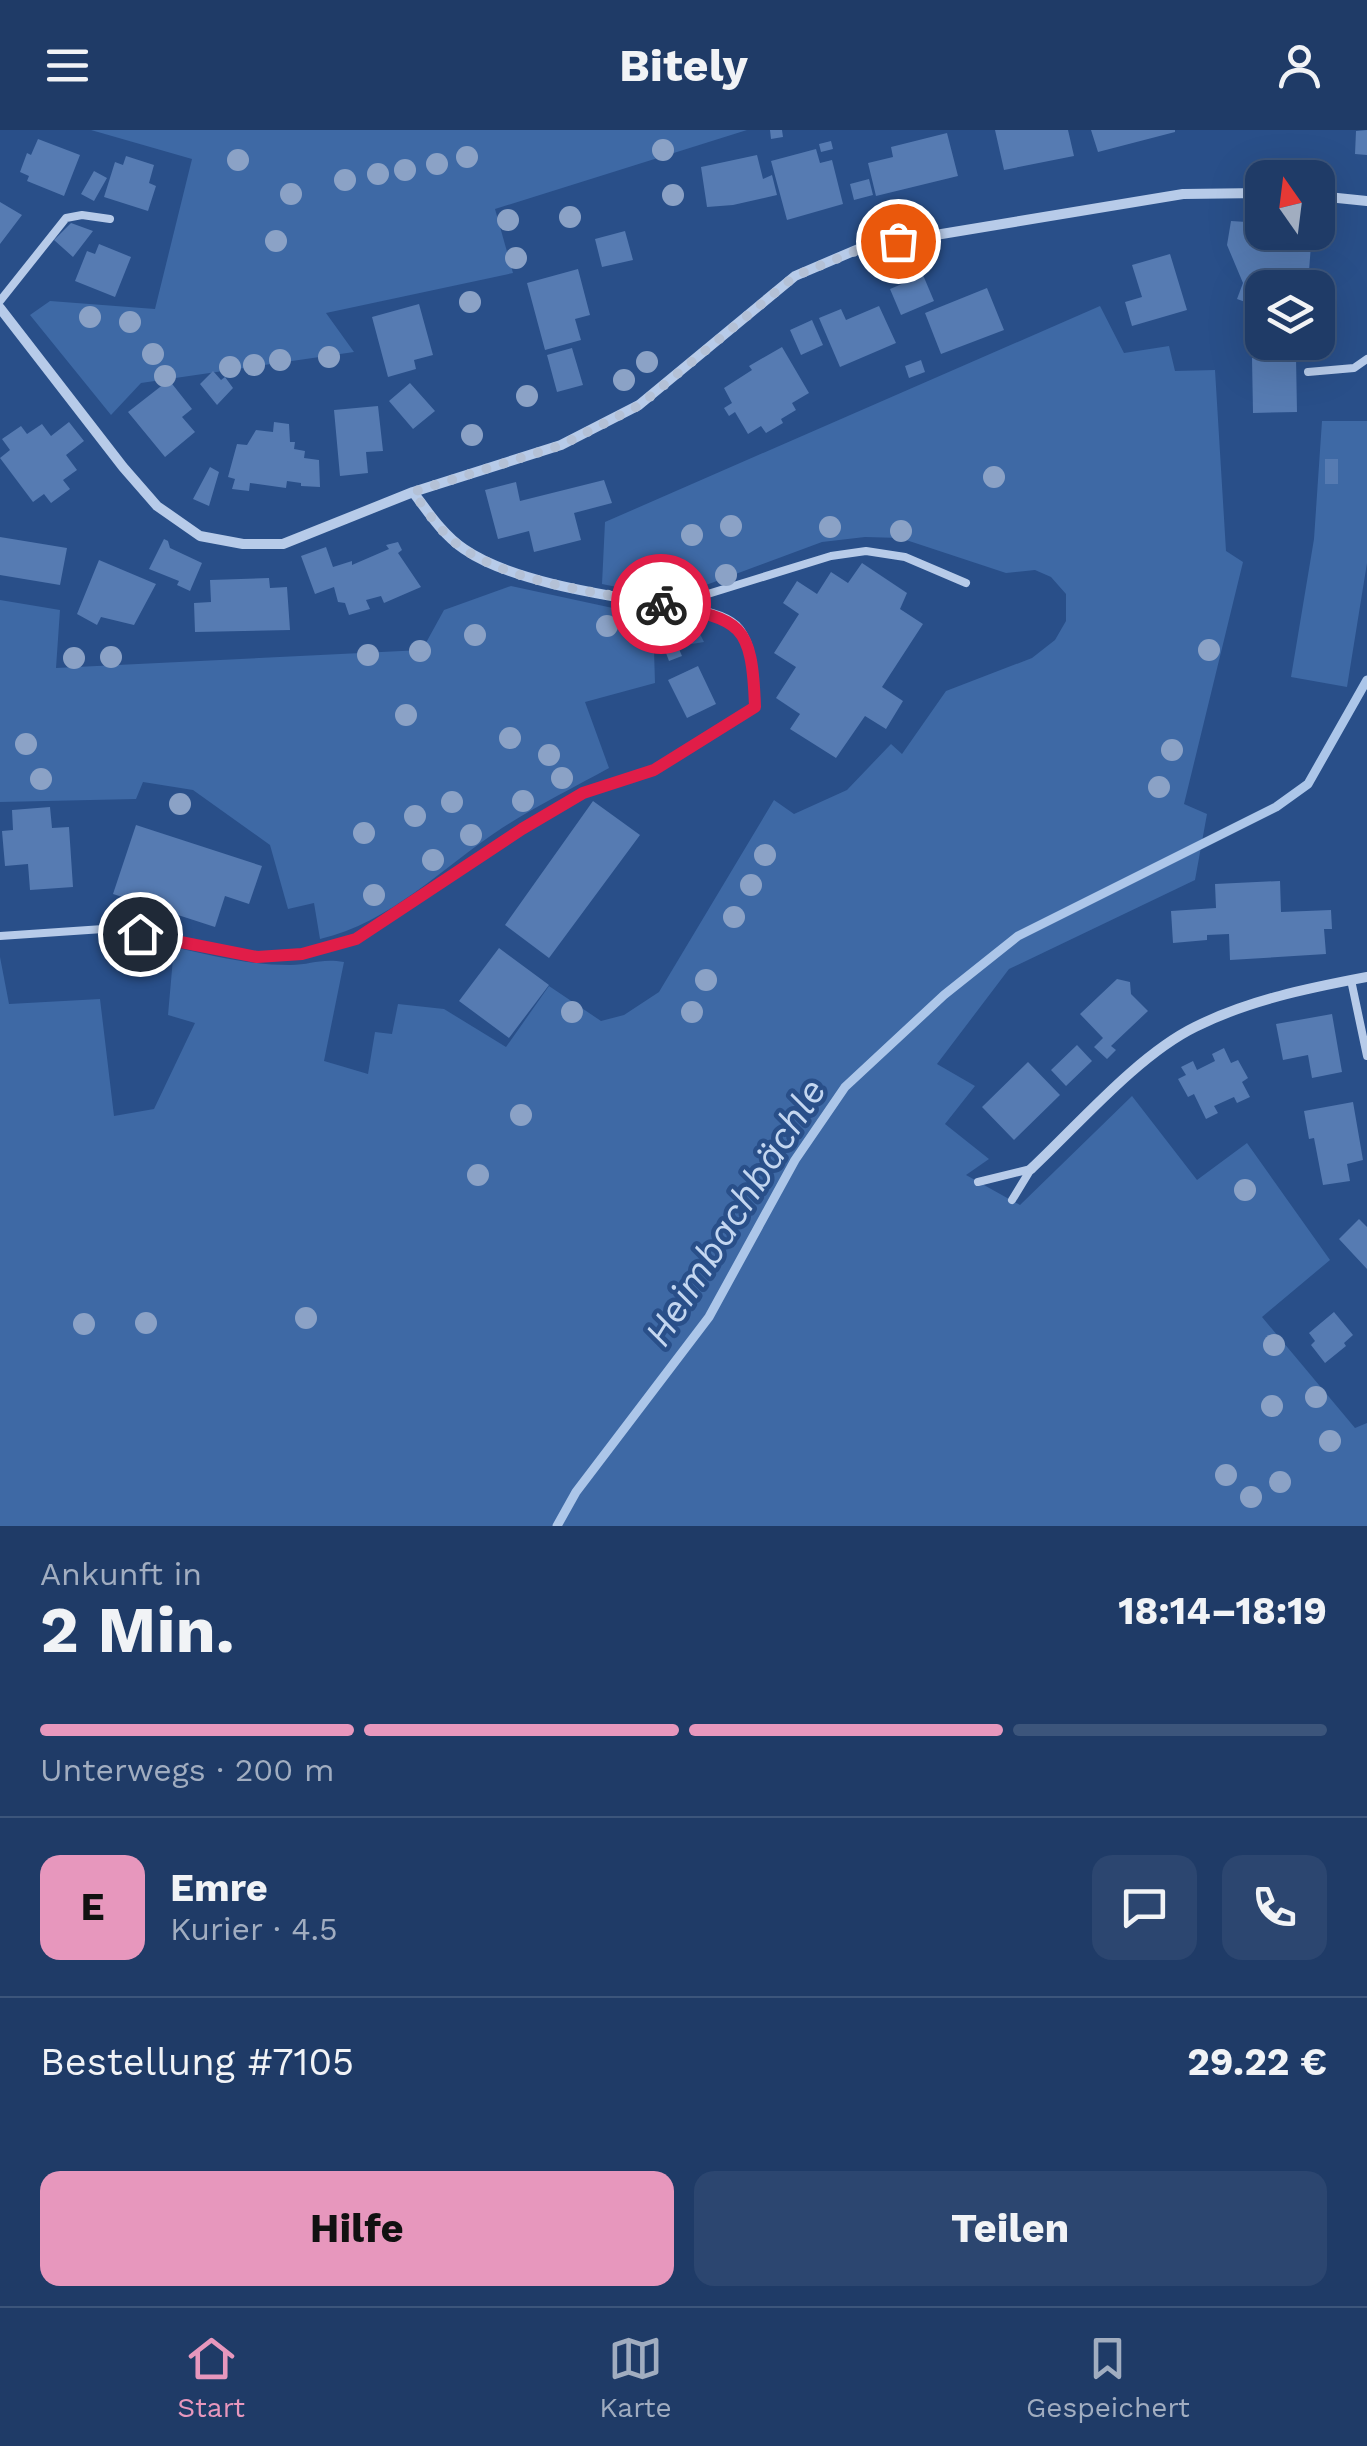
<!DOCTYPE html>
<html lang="de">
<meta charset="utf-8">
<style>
:root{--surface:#1f3b67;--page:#2c4670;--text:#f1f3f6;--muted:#a1adc0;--line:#3c557b;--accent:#e797bd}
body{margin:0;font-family:"Work Sans",sans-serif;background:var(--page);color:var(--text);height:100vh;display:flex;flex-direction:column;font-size:38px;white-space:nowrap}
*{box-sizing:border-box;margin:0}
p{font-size:32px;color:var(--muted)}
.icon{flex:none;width:55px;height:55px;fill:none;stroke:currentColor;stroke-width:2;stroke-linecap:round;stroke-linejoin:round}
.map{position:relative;height:1396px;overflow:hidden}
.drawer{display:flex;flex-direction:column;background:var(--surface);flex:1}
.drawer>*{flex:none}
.needle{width:65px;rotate:346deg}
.controls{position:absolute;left:1245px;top:30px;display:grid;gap:20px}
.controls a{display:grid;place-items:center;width:90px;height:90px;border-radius:20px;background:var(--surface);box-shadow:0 10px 40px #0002,0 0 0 2px var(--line);font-size:50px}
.pin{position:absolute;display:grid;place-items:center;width:85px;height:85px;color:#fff;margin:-42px;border:5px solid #fff;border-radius:50%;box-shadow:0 2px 10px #0007}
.courier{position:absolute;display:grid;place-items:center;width:100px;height:100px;margin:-50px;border:8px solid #e11d48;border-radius:50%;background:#fff;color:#222;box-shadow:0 2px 12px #0007}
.headline em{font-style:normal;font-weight:700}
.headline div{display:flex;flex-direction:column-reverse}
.headline{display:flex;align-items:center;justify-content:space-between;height:170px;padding:0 40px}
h1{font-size:65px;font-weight:700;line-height:75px}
.bar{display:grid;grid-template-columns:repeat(4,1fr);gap:15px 10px;align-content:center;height:120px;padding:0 40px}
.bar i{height:12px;border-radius:8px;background:var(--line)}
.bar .selected{background:var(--accent)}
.bar p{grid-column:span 4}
.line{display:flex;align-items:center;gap:25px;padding:0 40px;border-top:2px solid var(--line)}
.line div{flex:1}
.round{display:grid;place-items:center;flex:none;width:105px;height:105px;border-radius:20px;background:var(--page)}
.button{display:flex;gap:20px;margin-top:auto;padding:20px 40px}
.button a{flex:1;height:115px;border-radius:20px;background:var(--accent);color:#111;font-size:40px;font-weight:700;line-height:115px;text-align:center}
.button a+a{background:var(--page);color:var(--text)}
header{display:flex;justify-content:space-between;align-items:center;height:130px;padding:0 40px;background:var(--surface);font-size:45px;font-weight:700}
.tabs{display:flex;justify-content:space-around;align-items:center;height:140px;border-top:2px solid var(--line);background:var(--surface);font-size:28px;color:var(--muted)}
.tabs a{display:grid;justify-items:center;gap:5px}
.tabs .selected{color:var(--accent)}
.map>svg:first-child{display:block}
.green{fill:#3e69a5}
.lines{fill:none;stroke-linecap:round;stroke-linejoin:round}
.stream{stroke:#acc6e9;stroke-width:9}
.building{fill:#567bb2}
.lane{stroke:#b7cbe9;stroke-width:8}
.street{stroke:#b7cbe9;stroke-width:10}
.tree{fill:#8ba2c6}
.done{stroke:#b4c1d6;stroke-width:10;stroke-dasharray:0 18}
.route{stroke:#e11d48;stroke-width:12}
.labels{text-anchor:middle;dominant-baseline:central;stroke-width:9;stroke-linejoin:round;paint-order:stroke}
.water-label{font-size:38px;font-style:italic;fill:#c3d6f0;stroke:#294f89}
</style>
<header><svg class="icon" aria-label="menu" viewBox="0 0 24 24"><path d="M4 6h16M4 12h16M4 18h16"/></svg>Bitely<svg class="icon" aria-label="person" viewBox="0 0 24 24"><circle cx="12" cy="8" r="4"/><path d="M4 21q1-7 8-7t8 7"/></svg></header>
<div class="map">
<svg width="1367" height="1396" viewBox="0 0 1367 1396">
<rect width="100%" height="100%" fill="#294f89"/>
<path class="green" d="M91,0H747L495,79L513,143L326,183L354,222L141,253L111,285L30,185L50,171L155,179L192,29Z
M1100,176L1124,223L1169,216L1175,241L1215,240L1226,421L1243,432L1184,674L1207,684L1195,750L1009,839L937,934L975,956L945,994L989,1029L966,1045L1020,1075L1132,966L1197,1050L1247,1013L1330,1130L1262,1187L1355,1298L1367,1293V1396H0V827L9,874L100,869L114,986L154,979L195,893L168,885L174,817C213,826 250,835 290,835C311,835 320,828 344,832L324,931L368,944L375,902L392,904L398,874L444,879L506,917L549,856L601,891L624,885L659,862L774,670L794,684L847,660L891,614L902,624L946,561L1032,528L1055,510L1066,491V464L1051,447L1035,440L1006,443L900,408L865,407L822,412L671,468L602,454L605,392Z
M1322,291H1367V433L1347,557L1291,547L1314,409Z
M511,456L696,496L704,512L654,520L655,553L585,572L609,638C573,658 536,676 502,698C443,737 390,793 320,809L314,773L288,779L270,715L193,660L143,652L136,669L0,672V470L60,480L56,538L422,520L444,480Z"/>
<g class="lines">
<path class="stream" d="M557,1396L576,1362L709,1187L795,1030L845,957L944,865L1018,806L1276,677L1308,654L1367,550"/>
</g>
<path class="building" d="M770,0H782L783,7L771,9Z
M995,0H1068L1074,26L1004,40Z
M1091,0H1175V2L1098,22Z
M1367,0V25L1355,24L1356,1Z
M947,3L958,46L876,66L868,33L893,27L891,17Z
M38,9L80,25L64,66L27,51L29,46L20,42L27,23L31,25Z
M831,11L833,19L821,22L819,14Z
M816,19L820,33L832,30L843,74L787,90L771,31Z
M757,25L763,49L772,45L777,65L733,75L707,77L701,37Z
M126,26L154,35L149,53L156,56L148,81L104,67L115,32L123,35Z
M94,41L107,48L94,71L81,64Z
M869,49L873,65L854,70L850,54Z
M0,72L22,85L0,114Z
M1231,91L1262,93V102H1312L1308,154L1287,153V158H1262V178L1237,169L1243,153L1227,115Z
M71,93L93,101L73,127L54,110Z
M625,101L633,130L602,137L595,109Z
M99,114L131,127L115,167L75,151L87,121L95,124Z
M1170,124L1187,180L1132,196L1125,172L1142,167L1132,135Z
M578,139L590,185L575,189L581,210L545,220L527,153Z
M923,145L934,171L901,185L890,159Z
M987,158L1004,200L941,224L925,183Z
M419,174L433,225L414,230L416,239L388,247L372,187Z
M879,176L896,213L840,237L819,188L841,179L846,190Z
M812,190L823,215L801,225L790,200Z
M782,217L809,263L792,273L796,280L781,289L783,293L766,303L761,296L748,304L735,282L729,286L724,278L732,273L724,258L752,240L749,236Z
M572,218L583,255L557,262L547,225Z
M1296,227L1297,282L1253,283L1252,228Z
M921,230L925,242L909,248L905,236Z
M213,241L221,250L225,247L233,258L217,275L200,254Z
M169,250L192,279L182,287L195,302L165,327L128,282Z
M410,253L435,281L413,299L389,271Z
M378,276L383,321L366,322L368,343L340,346L334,280Z
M69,292L84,311L66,325L77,340L63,350L70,359L51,373L44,364L33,372L0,328L10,320L2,309L21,296L27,304L42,294L51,306Z
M274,292L289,294L290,312H295L294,319L305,321L304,328L319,330L320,357L301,356V353L287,351L286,358L250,353L249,361L232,359L235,349L228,347L237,314L247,315L256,300L273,302Z
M1325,329H1338V354H1325Z
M210,337L219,342L209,376L193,369Z
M604,350L612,373L574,383L581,410L534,422L529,401L498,409L485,360L516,352L520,371Z
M0,407L67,418L60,455L0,445Z
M164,409L168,411L170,418L202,433L190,461L177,455L179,451L149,439Z
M398,412L402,420L398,423L421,457L384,473L381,466L366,470L370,479L349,485L345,473L338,472L334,457L315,464L301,426L326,417L333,437L352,431V435L389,419L386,415Z
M99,430L156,454L134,495L101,487L97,495L77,484Z
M862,433L907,463L900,479L923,494L882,557L903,571L886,599L865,586L836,628L790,599L800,584L776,568L796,537L774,523L799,484L783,473L797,451L817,464L831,442L848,453Z
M269,448L270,458L287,457L290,500L195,502L194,473L211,472L210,450Z
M679,519L682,526L669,531L666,523Z
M698,536L716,574L687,588L668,550Z
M593,671L640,705L549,828L505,795Z
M50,677L52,698L69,697L73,757L30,760L28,734L5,736L2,701L13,700L12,680Z
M136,695L262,736L249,774L225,766L215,797L113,764Z
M1280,751L1281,782L1331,780L1332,799H1324L1326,824L1230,830L1229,804L1207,805V810L1173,813L1171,781L1216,778L1215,754Z
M499,818L549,855L509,908L459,871Z
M1117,849L1130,852L1131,864L1148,881L1111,916L1116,920L1107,929L1094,917L1103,908L1080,884Z
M1332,884L1342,942L1312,948L1308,925L1283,930L1276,894Z
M1077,915L1092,931L1066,956L1051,940Z
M1224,918L1231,933L1238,930L1248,948L1242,952L1250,967L1237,973L1234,967L1214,976L1218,983L1206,989L1194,964L1188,967L1178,949L1186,945L1181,937L1193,931L1197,940L1215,931L1212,924Z
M1028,932L1060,965L1014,1010L982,977Z
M1353,972L1363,1030L1347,1034L1350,1051L1323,1055L1314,1008L1309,1009L1304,981Z
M1359,1089L1367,1097V1139L1339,1109Z
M1334,1182L1353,1205L1344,1213L1346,1216L1325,1233L1311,1215L1315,1211L1309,1203Z"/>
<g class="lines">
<path class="lane" d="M0,171L66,88L82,85L110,89
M1308,242L1354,238L1367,229
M669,476L831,426L866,421L905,427L966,453
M0,806L103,799L257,827L302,824L356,809L522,699L583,663L653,640L755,577
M1351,850L1367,926
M978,1052L1031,1039
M1012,1070L1031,1039"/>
<path class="street" d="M1318,66L1367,71
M0,178L123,337L157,376L200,406L243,414H283L413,362L561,315L639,275L795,146L863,117L1183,64L1262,63
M413,362C428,382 443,405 464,419C513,453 612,466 671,476C691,480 721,482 736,496C754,514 754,553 755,577
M1031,1039C1078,995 1138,925 1195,897C1249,870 1309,858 1367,847"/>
</g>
<g class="tree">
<circle cx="663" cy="20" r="11"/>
<circle cx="467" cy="27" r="11"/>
<circle cx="238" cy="30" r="11"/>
<circle cx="437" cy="34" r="11"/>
<circle cx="405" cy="40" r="11"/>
<circle cx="378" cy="44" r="11"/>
<circle cx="345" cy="50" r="11"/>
<circle cx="291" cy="64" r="11"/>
<circle cx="673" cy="65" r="11"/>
<circle cx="570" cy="87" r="11"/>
<circle cx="508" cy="90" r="11"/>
<circle cx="276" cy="111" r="11"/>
<circle cx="516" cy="128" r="11"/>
<circle cx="470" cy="172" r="11"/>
<circle cx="90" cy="187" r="11"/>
<circle cx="130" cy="192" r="11"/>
<circle cx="153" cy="224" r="11"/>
<circle cx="329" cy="227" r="11"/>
<circle cx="280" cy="230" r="11"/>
<circle cx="647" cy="232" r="11"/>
<circle cx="254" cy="235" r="11"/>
<circle cx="230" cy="237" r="11"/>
<circle cx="165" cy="246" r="11"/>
<circle cx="624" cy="250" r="11"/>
<circle cx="527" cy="266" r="11"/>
<circle cx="472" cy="305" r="11"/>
<circle cx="994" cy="347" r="11"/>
<circle cx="731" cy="396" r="11"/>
<circle cx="830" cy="397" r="11"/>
<circle cx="901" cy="401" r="11"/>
<circle cx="692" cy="405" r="11"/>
<circle cx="726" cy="445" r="11"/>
<circle cx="607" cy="496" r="11"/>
<circle cx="660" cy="504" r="11"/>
<circle cx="475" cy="505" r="11"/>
<circle cx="1209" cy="520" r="11"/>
<circle cx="420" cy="521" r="11"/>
<circle cx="368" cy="525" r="11"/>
<circle cx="111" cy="527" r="11"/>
<circle cx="74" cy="528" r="11"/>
<circle cx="406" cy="585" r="11"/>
<circle cx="510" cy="608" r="11"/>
<circle cx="26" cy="614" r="11"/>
<circle cx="1172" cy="620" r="11"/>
<circle cx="549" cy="625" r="11"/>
<circle cx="562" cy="648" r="11"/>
<circle cx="41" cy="649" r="11"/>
<circle cx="1159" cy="657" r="11"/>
<circle cx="523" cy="671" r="11"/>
<circle cx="452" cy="672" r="11"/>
<circle cx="180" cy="674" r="11"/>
<circle cx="415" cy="686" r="11"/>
<circle cx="364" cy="703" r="11"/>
<circle cx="471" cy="705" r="11"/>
<circle cx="765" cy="725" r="11"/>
<circle cx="433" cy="730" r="11"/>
<circle cx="751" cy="755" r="11"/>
<circle cx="374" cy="765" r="11"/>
<circle cx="734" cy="787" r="11"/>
<circle cx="706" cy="850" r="11"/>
<circle cx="572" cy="882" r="11"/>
<circle cx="692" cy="882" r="11"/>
<circle cx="521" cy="985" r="11"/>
<circle cx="478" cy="1045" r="11"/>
<circle cx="1245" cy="1060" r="11"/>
<circle cx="306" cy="1188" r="11"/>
<circle cx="146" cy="1193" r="11"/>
<circle cx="84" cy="1194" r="11"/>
<circle cx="1274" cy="1215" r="11"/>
<circle cx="1316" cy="1267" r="11"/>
<circle cx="1272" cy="1276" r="11"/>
<circle cx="1330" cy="1311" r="11"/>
<circle cx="1226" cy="1345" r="11"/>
<circle cx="1280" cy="1352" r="11"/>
<circle cx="1251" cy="1367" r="11"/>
</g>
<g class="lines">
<path class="done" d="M661,474C598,462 520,455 465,420C443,406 428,383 413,362L562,315L640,275L795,146L863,118L898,111"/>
<path class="route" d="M140,804L257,827L302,824L356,809L522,699L583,663L654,640L755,577C752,490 740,490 661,474"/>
</g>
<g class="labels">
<g class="water-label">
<text transform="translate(735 1082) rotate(-58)">Heimbachbächle</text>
</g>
</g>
</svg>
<div class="controls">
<a><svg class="needle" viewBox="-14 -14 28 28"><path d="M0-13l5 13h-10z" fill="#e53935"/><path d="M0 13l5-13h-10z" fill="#a1adc0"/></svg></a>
<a><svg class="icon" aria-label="layers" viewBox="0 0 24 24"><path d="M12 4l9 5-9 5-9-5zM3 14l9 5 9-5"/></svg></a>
</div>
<div class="pin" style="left:898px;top:111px;background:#ea580c"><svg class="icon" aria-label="bag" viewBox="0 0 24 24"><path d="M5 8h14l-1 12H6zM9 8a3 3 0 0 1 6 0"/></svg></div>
<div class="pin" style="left:140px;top:804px;background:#1f2937"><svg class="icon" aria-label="home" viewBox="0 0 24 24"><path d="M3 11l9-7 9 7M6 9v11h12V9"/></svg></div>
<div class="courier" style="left:661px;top:474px"><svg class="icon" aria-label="bike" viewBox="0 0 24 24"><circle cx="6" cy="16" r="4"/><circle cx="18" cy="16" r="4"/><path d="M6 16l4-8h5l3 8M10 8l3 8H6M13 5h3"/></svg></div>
</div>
<section class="drawer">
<div class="headline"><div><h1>2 Min.</h1><p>Ankunft in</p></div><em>18:14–18:19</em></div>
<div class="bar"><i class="selected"></i><i class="selected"></i><i class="selected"></i><i></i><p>Unterwegs · 200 m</p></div>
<div class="line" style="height:180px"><b class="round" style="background:var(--accent);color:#111">E</b><div><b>Emre</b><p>Kurier · 4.5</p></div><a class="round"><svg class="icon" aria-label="chat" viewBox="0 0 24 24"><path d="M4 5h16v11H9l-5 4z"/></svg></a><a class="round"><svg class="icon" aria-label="phone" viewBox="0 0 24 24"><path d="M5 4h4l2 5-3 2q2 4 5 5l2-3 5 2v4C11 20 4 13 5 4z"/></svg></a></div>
<div class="line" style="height:130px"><div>Bestellung #7105</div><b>29.22 €</b></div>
<div class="button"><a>Hilfe</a><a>Teilen</a></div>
</section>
<nav class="tabs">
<a class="selected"><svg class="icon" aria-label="home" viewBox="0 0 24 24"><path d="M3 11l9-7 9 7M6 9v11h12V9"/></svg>Start</a>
<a><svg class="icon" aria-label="map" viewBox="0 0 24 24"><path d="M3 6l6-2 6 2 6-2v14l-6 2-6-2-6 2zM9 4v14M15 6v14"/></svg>Karte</a>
<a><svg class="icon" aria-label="saved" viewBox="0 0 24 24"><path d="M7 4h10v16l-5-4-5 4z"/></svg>Gespeichert</a>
</nav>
